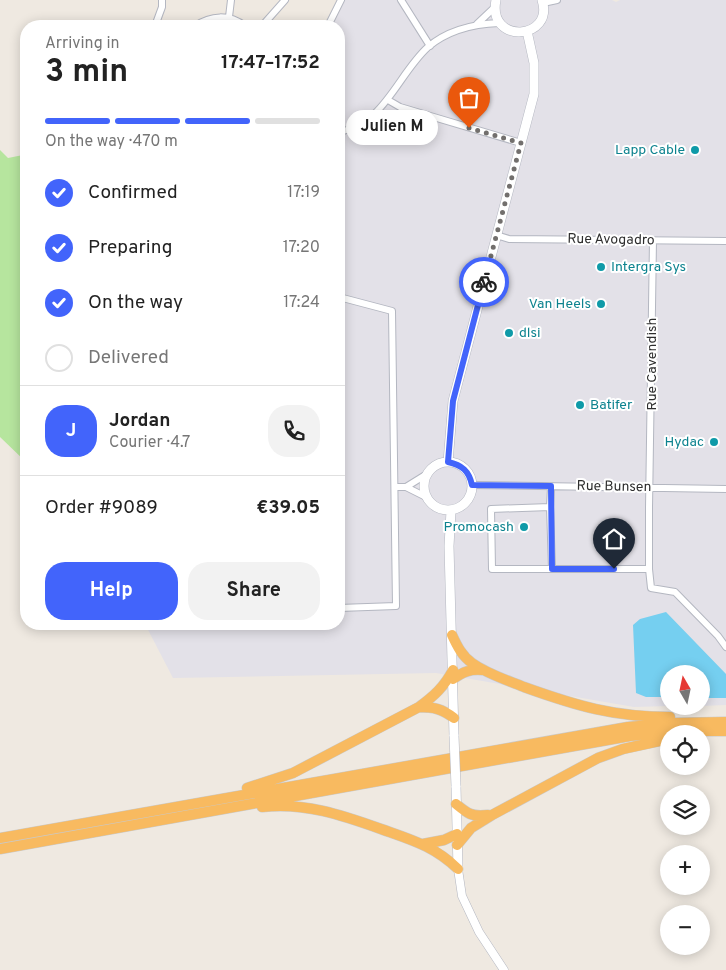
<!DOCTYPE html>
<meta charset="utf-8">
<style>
:root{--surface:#fff;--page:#f2f2f2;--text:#222;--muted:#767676;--line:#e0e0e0;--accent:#4264fb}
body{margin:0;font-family:Overpass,sans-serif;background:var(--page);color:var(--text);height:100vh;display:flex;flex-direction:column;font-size:19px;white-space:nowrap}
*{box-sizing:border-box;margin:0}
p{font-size:16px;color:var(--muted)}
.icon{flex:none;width:28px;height:28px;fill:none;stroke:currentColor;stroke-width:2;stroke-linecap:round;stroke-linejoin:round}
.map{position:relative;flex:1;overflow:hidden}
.drawer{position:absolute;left:20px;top:20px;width:325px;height:610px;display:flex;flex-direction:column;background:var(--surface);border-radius:20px;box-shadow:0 2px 12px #0003}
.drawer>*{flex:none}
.needle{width:32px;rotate:351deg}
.buttons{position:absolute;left:660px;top:665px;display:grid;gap:10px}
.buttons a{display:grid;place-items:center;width:50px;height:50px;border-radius:50%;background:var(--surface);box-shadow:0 2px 12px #0003;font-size:25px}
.pin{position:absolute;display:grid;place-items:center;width:42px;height:42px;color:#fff;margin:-51px -21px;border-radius:50% 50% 50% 0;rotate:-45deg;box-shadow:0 0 5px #0007}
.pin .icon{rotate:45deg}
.courier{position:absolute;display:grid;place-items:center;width:50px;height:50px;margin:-25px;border:4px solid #4264fb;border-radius:50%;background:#fff;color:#222;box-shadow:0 1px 6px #0007}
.bubble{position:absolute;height:35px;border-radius:18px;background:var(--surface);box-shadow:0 2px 12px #0003;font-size:16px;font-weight:700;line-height:35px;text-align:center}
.summary em{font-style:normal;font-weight:700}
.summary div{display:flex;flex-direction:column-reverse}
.summary{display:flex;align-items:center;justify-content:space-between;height:85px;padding:0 25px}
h1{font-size:32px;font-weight:700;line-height:38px}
.bar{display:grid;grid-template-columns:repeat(4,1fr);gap:8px 5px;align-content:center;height:60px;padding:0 25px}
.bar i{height:6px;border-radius:4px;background:var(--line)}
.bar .active{background:var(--accent)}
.bar p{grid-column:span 4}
.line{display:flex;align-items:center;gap:12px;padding:0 25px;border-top:1px solid var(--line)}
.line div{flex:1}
.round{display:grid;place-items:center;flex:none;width:52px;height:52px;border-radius:20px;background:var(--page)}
ol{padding:0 25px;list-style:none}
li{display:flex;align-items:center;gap:15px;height:55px}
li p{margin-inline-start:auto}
li .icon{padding:5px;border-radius:50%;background:var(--accent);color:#fff;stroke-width:4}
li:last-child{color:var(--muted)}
li i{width:28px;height:28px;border:2px solid var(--line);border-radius:50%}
.primary-button{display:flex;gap:10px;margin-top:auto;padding:10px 25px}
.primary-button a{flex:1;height:58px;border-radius:20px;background:var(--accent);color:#fff;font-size:20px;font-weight:700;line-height:58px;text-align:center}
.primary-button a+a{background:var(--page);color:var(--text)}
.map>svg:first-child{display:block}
.industrial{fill:#e3e1e8}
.green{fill:#b6e59e}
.water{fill:#75cff0}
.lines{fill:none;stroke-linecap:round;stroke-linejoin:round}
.minor-casing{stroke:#b4b7c1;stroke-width:8}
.tertiary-casing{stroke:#b4b7c1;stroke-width:9}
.secondary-casing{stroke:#b4b7c1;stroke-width:10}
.trunk-casing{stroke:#c9c9c9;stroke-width:11}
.minor{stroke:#fff;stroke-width:6}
.tertiary{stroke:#fff;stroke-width:8}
.secondary{stroke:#fff;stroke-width:9}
.trunk{stroke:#f8ba60;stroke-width:10}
.secondary-bridge-casing{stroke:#b4b7c1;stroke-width:10;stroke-linecap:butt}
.secondary-bridge{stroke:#fff;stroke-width:9}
.done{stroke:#726f6d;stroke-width:5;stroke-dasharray:0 9}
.route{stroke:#4264fb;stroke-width:6}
.culture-dot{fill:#0f9aa8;stroke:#fff;stroke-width:2}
.labels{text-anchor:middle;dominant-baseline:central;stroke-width:4;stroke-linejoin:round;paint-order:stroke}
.culture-label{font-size:14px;fill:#0d838f;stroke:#fff;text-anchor:end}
.street-label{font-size:14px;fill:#2e2e2e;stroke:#fff}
</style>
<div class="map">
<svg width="726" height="970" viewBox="0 0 726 970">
<rect width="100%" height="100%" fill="#efe9e1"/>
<path class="industrial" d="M342,0H612L616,2L620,0H726V705L701,706V674H669V706L634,707L436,673L173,678L145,624H339V26H328Z"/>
<path class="green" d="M0,150L8,158L23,155L26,150V462L0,437Z"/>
<path class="water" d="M666,612L726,674V698H701V674H669V697H646L636,693L633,625L640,619Z"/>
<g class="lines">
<defs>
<path id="minor" d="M401,0L430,46
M543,3L557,0
M229,17L231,0
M477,24L495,7
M155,26L162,7V0
M195,26C211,15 229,14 245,26
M262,26L285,0
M328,26L341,0
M388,100L400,107L521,143
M339,132C384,125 398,74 428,47C448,30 474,24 499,23
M496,235L509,239L726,241
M653,240L649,508V569L651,588L675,592L718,636L726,647
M339,297L392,311L396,606L339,608
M473,485L726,489
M395,487H406L426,497
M406,487L427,474
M550,507L551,487
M552,569L550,507L491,509L492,569H649"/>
<path id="tertiary" d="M458,869L462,896L479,932L504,970"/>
<path id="secondary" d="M496,0C487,45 555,40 542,0
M424 486a24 24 0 1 1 48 0a24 24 0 1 1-48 0Z
M448,462L453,401L534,94V63L527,31
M451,511L449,546L454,736
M456,786L458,869"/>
<path id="trunk" d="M452,635C457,646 462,656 472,663C487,674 507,680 524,687C577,706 614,717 670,717
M453,679C463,672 470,669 482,670
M419,707C434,696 444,687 453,670
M247,788L293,773L419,707C434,707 442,709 454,718
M456,804C468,814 472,817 488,815
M262,807C304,802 342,815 381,829C412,840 434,846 458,869
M0,838L628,727L673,723L726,722
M423,844L444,840L457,834
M457,845L471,828L492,815L598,758L623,749L669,739
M0,849L630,736L673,731H726"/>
</defs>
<use href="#minor" class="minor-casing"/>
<use href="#tertiary" class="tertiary-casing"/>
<use href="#secondary" class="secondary-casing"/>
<use href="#trunk" class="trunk-casing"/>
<use href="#minor" class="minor"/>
<use href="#tertiary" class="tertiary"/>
<use href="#secondary" class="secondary"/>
<use href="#trunk" class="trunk"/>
<defs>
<path id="secondary-bridge" d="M454,736L456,786"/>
</defs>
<use href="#secondary-bridge" class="secondary-bridge-casing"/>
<use href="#secondary-bridge" class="secondary-bridge"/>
</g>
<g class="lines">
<path class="done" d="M469,128L521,143L484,282"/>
<path class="route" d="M484,282L453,401L448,462C462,465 469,471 472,485L551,486L552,569H614"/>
</g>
<g class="culture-dot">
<circle cx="695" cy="150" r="5"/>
<circle cx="601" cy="267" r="5"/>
<circle cx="601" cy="304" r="5"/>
<circle cx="509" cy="333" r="5"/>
<circle cx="580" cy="405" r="5"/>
<circle cx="714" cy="442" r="5"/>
<circle cx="524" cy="527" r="5"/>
</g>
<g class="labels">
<g class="culture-label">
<text x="685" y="150">Lapp Cable</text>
<text x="611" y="267" text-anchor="start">Intergra Sys</text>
<text x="591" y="304">Van Heels</text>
<text x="519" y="333" text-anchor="start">dlsi</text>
<text x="590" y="405" text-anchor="start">Batifer</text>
<text x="704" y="442">Hydac</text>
<text x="514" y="527">Promocash</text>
</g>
<g class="street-label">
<text transform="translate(611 240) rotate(1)">Rue Avogadro</text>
<text transform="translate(652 364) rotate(-90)">Rue Cavendish</text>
<text transform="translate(614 487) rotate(1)">Rue Bunsen</text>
</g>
</g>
</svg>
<div class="buttons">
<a><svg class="needle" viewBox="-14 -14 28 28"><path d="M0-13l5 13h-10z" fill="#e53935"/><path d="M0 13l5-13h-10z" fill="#767676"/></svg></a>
<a><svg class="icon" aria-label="locate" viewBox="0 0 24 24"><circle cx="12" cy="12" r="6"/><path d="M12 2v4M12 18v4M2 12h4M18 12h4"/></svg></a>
<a><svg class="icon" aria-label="layers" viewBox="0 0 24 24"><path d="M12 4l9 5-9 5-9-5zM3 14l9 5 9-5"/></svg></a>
<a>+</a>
<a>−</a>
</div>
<div class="pin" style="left:469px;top:128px;background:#ea580c"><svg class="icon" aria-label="bag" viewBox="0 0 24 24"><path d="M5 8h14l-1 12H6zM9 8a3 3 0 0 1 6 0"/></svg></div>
<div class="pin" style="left:614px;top:569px;background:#1f2937"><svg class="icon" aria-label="home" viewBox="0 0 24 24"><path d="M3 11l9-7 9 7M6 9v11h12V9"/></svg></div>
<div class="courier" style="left:484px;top:282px"><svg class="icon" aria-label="bike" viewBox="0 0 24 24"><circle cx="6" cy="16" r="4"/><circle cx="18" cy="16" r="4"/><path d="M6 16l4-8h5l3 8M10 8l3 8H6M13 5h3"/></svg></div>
<div class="bubble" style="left:346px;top:110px;width:92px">Julien M</div>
<section class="drawer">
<div class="summary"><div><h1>3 min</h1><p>Arriving in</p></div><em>17:47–17:52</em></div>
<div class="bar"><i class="active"></i><i class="active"></i><i class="active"></i><i></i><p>On the way · 470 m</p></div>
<ol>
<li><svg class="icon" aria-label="check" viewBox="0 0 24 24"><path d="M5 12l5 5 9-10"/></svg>Confirmed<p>17:19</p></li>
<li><svg class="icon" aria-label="check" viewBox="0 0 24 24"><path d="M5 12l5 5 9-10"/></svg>Preparing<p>17:20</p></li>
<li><svg class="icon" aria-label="check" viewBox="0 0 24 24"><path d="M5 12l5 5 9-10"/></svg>On the way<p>17:24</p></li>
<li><i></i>Delivered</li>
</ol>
<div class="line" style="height:90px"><b class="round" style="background:var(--accent);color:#fff">J</b><div><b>Jordan</b><p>Courier · 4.7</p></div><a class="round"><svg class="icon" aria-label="phone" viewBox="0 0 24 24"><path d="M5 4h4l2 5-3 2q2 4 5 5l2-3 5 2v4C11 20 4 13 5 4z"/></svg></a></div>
<div class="line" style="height:65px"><div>Order #9089</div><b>€39.05</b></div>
<div class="primary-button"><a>Help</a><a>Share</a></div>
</section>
</div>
